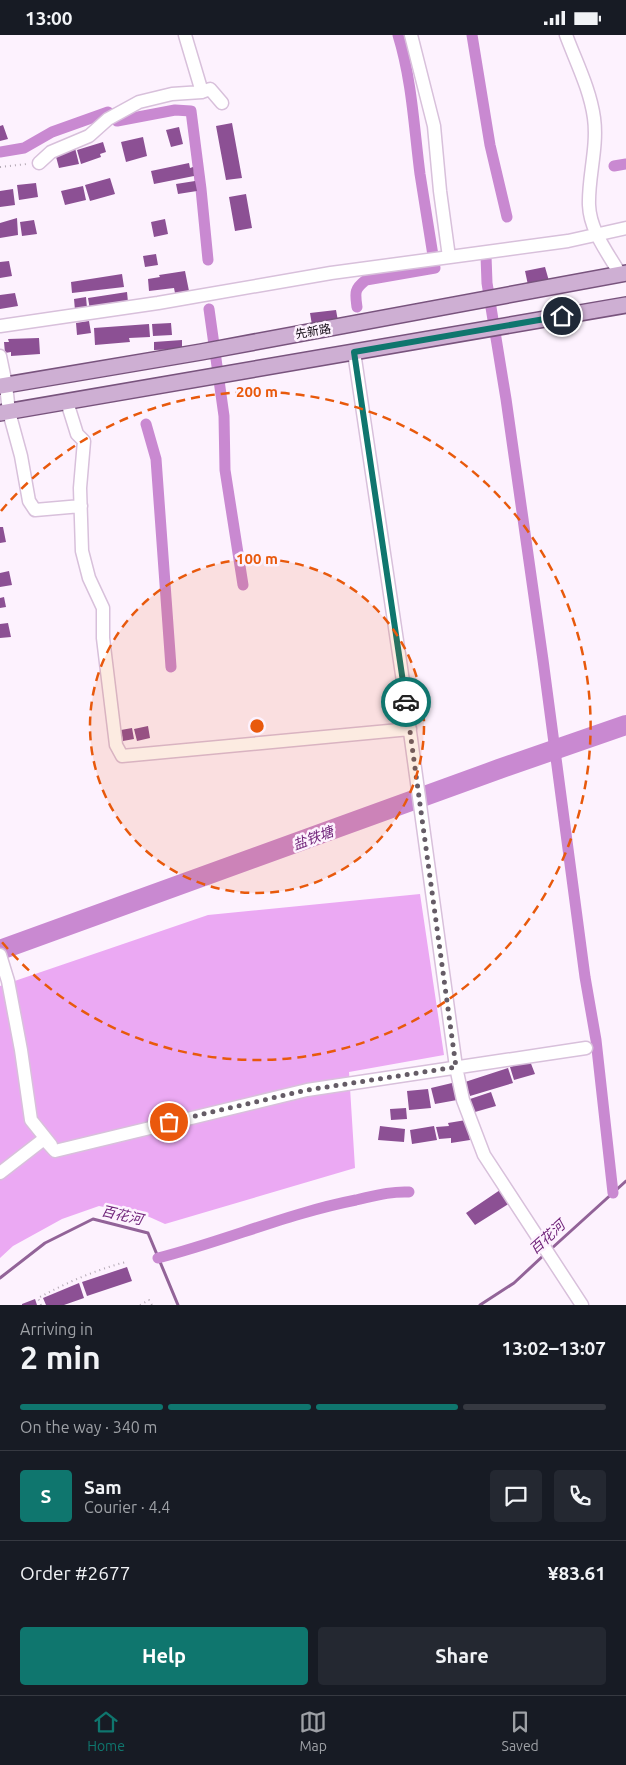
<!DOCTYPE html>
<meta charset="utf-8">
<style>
:root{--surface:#171b24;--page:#242831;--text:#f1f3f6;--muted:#9ea1a6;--line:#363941;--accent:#0f766e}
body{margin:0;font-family:Ubuntu,"Noto Sans SC",sans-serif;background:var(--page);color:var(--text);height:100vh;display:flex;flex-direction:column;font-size:19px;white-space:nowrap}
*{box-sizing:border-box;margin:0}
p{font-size:16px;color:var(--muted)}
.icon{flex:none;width:28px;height:28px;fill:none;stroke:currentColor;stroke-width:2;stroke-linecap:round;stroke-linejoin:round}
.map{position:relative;height:1270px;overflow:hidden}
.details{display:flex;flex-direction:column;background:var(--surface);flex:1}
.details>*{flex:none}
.pin{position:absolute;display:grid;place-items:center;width:42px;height:42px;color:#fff;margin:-21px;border:2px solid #fff;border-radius:50%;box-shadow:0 1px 5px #0007}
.courier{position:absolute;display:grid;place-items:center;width:50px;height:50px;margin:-25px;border:4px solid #0f766e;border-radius:50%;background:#fff;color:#222;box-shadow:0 1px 6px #0007}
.headline em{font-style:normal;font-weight:600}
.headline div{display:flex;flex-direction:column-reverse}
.headline{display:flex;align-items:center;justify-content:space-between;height:85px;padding:0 20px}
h1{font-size:32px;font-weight:600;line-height:38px}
.bar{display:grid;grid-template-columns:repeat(4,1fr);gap:8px 5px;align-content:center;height:60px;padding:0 20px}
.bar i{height:6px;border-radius:4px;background:var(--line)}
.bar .on{background:var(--accent)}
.bar p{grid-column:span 4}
.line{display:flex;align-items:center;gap:12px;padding:0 20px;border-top:1px solid var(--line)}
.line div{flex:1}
.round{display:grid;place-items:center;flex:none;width:52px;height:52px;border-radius:5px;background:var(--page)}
.action{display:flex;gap:10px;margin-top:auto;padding:10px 20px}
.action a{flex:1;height:58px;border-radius:5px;background:var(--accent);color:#fff;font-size:20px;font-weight:600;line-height:58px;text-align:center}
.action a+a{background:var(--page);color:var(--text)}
.status{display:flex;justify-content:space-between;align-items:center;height:35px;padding:0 25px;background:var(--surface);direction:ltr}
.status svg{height:14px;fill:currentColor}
.menu{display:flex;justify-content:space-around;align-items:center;height:70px;border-top:1px solid var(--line);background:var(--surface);font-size:14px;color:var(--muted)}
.menu a{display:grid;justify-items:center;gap:2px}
.menu .on{color:var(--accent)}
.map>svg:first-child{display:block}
.forest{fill:#eba9f3}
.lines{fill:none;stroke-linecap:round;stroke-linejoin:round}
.stream{stroke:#926398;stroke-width:3}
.canal{stroke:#c989d1;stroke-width:11}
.river{stroke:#c989d1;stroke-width:20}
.building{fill:#8c5094}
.minor-casing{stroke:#d8c0db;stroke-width:15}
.major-casing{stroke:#78537d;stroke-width:18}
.path{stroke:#b3a9b4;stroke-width:2;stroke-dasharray:1 4;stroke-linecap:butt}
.minor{stroke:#fff;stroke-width:12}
.major{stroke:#ceafd3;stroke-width:15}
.done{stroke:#655c66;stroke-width:5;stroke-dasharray:0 9}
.route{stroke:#0f766e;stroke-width:6}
.ring{fill:none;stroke:#e8590c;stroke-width:2.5;stroke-dasharray:9 6}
.labels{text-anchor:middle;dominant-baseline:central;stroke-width:5;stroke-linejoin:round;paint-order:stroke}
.street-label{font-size:12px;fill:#130b14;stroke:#fdf2fe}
.water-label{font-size:14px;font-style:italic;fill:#70247a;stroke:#fdf2fe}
.centre{fill:#e8590c;stroke:#fdf2fe;stroke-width:2.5}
.ring-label{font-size:15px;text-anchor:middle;font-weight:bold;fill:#e8590c;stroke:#fdf2fe;stroke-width:5;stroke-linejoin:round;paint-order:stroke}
</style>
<div class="status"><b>13:00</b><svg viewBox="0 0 49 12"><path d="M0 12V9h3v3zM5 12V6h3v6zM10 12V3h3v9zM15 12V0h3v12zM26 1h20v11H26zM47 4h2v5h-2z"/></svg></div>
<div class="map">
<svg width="626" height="1270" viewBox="0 0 626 1270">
<rect width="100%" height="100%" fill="#fdf2fe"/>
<path class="forest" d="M420,859L444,1020L349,1037L355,1133L165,1189L145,1180L99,1171L62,1184L13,1211L0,1223V951L208,880Z"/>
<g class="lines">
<path class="stream" d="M551,1214L626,1146
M0,1243L45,1208L93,1184L148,1198L178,1270
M480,1270L514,1248L544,1220"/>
<path class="canal" d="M472,0L490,110L507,182
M0,117L24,113L52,97L108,77L117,86L175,75L191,76L201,154L208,225
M614,131L626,129
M486,221L487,248L506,364L543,625L585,942L596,1005L613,1158
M357,272C355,258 354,254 366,245L435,233C430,202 425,171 420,139C414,93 412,45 398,0
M209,274L224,381L225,435L243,550
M146,389L156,424L171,632
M158,1223C225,1206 289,1178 356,1165C374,1161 391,1156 409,1157"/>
<path class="river" d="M0,915L499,734L626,690"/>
</g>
<path class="building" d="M232,88L242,143L226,145L216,91Z
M3,90L8,104L0,106V91Z
M179,92L183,109L171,112L166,95Z
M143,102L147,121L126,127L121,107Z
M103,107L106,117L100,119L101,122L81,129L77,115Z
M75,113L79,129L59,133L55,118Z
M189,128L190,133L193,132L194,141L154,149L151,136Z
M110,143L115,159L90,166L85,150Z
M195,146L197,156L178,159L176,149Z
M36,148L38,162L19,165L17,150Z
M83,151L86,165L65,170L61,156Z
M13,154L15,170L0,172V156Z
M246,159L252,193L235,196L229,162Z
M17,183L18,200L0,203V188Z
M165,184L168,199L154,202L151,187Z
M34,185L37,199L22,201L20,187Z
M156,219L158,230L145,232L143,221Z
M9,226L12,241L0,243V227Z
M545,232L549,246L528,250L525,236Z
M185,236L189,256L175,258L174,253L149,256L148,244L160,242L159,240Z
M122,239L124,252L72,258L71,247Z
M127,257L128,267L90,275L88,263Z
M15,258L18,271L0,274V260Z
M86,262L87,273L75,275L74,264Z
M336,275L338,286L312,290L310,278Z
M89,286L91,298L77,300L76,288Z
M171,288L172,300L153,301L152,289Z
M149,289L150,302L129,303L130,307L95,310L94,293Z
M39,303L40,319L11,321V317L5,318L4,307H9L8,304Z
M182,305V314L154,315V307Z
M0,492H3L6,507L0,508Z
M9,536L12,550L0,552V538Z
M4,562L6,572L0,573V563Z
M8,588L11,602L0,603V589Z
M148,691L150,703L137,706L134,694Z
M132,693L134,704L123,706L121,695Z
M530,1026L535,1039L514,1045L510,1032Z
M508,1033L513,1048L470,1061L465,1047Z
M452,1048L457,1065L435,1069L431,1053Z
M428,1054L431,1073L409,1075L407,1056Z
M491,1057L496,1071L475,1077L470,1064Z
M406,1073L407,1084L391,1085L390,1074Z
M466,1085L470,1105L451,1108V1103L439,1104L436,1092L449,1091L448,1088Z
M380,1091L405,1094L404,1107L378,1105Z
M434,1091L437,1105L412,1109L410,1095Z
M500,1155L510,1168L475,1190L466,1178Z
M127,1232L132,1246L87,1261L82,1247Z
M79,1248L84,1263L64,1270H46L43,1263Z
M35,1264L37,1270H22V1269Z"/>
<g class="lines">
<defs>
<path id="minor" d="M185,0L202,57
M411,0L434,91L440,156L449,222
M566,0C576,27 590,54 594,83C598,112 588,142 589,170C590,196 608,218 620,239
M39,128L51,117L89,101L108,84L139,67L172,59L202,57L210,54L222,68
M0,291L158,268L331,238L568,206L626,193
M354,317L404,653L456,1032L463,1065L484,1120L582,1270
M0,321L6,350L9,377L21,421L29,466L35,475L81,471
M67,367L77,399L84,406L80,453L82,516L89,543L103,573V603L116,710L122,721L410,694
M0,920L8,946L21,1015L31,1085L51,1110
M0,1138L44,1104L55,1116L307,1055L586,1013"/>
<path id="major" d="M0,351L201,317L626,238
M0,378L626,270"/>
</defs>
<use href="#minor" class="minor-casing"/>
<use href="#major" class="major-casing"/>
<path class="path" d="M0,132L27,129
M41,1270L38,1263C66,1248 95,1235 126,1227
M140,1270L149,1265L152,1270"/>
<use href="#minor" class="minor"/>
<use href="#major" class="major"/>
</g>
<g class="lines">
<path class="done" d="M169,1087L307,1055L456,1032L406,667"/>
<path class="route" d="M406,667L354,317L562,281"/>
</g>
<circle cx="257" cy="691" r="167" fill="#e8590c" fill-opacity=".12"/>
<g class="ring">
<circle cx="257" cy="691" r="167"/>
<path d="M1 476A334 334 0 1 1 1 906"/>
</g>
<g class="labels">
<g class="street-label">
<text transform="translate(313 296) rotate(-10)">先新路</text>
</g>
<g class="water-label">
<text transform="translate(313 803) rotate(-20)">盐铁塘</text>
<text transform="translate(122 1180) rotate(13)">百花河</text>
<text transform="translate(547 1202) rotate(-42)">百花河</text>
</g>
</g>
<circle cx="257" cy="691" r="8" class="centre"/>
<g class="ring-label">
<text x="257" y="362">200 m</text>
<text x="257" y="529">100 m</text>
</g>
</svg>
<div class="pin" style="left:169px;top:1087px;background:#ea580c"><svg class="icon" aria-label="bag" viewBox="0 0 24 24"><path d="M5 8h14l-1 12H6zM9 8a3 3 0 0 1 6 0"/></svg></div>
<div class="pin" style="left:562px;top:281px;background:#1f2937"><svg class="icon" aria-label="home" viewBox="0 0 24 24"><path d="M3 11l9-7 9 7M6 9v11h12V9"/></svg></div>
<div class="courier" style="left:406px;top:667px"><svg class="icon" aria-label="car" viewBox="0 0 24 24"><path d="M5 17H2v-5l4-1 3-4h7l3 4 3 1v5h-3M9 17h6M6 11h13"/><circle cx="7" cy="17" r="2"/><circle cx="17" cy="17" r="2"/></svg></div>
</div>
<section class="details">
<div class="headline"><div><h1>2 min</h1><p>Arriving in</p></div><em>13:02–13:07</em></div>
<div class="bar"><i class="on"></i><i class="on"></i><i class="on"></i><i></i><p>On the way · 340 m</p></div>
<div class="line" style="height:90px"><b class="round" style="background:var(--accent);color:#fff">S</b><div><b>Sam</b><p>Courier · 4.4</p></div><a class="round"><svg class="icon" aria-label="chat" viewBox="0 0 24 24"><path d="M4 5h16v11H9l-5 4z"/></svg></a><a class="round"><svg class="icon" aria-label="phone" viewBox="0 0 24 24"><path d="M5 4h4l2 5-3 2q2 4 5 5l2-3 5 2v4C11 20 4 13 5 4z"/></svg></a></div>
<div class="line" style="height:65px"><div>Order #2677</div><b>¥83.61</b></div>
<div class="action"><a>Help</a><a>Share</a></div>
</section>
<nav class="menu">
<a class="on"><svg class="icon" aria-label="home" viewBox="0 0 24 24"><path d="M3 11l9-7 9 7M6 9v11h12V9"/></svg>Home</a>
<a><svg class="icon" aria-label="map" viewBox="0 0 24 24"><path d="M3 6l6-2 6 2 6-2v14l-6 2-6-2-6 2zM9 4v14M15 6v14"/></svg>Map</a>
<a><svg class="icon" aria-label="saved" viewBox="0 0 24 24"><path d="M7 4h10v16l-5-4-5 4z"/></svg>Saved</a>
</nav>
